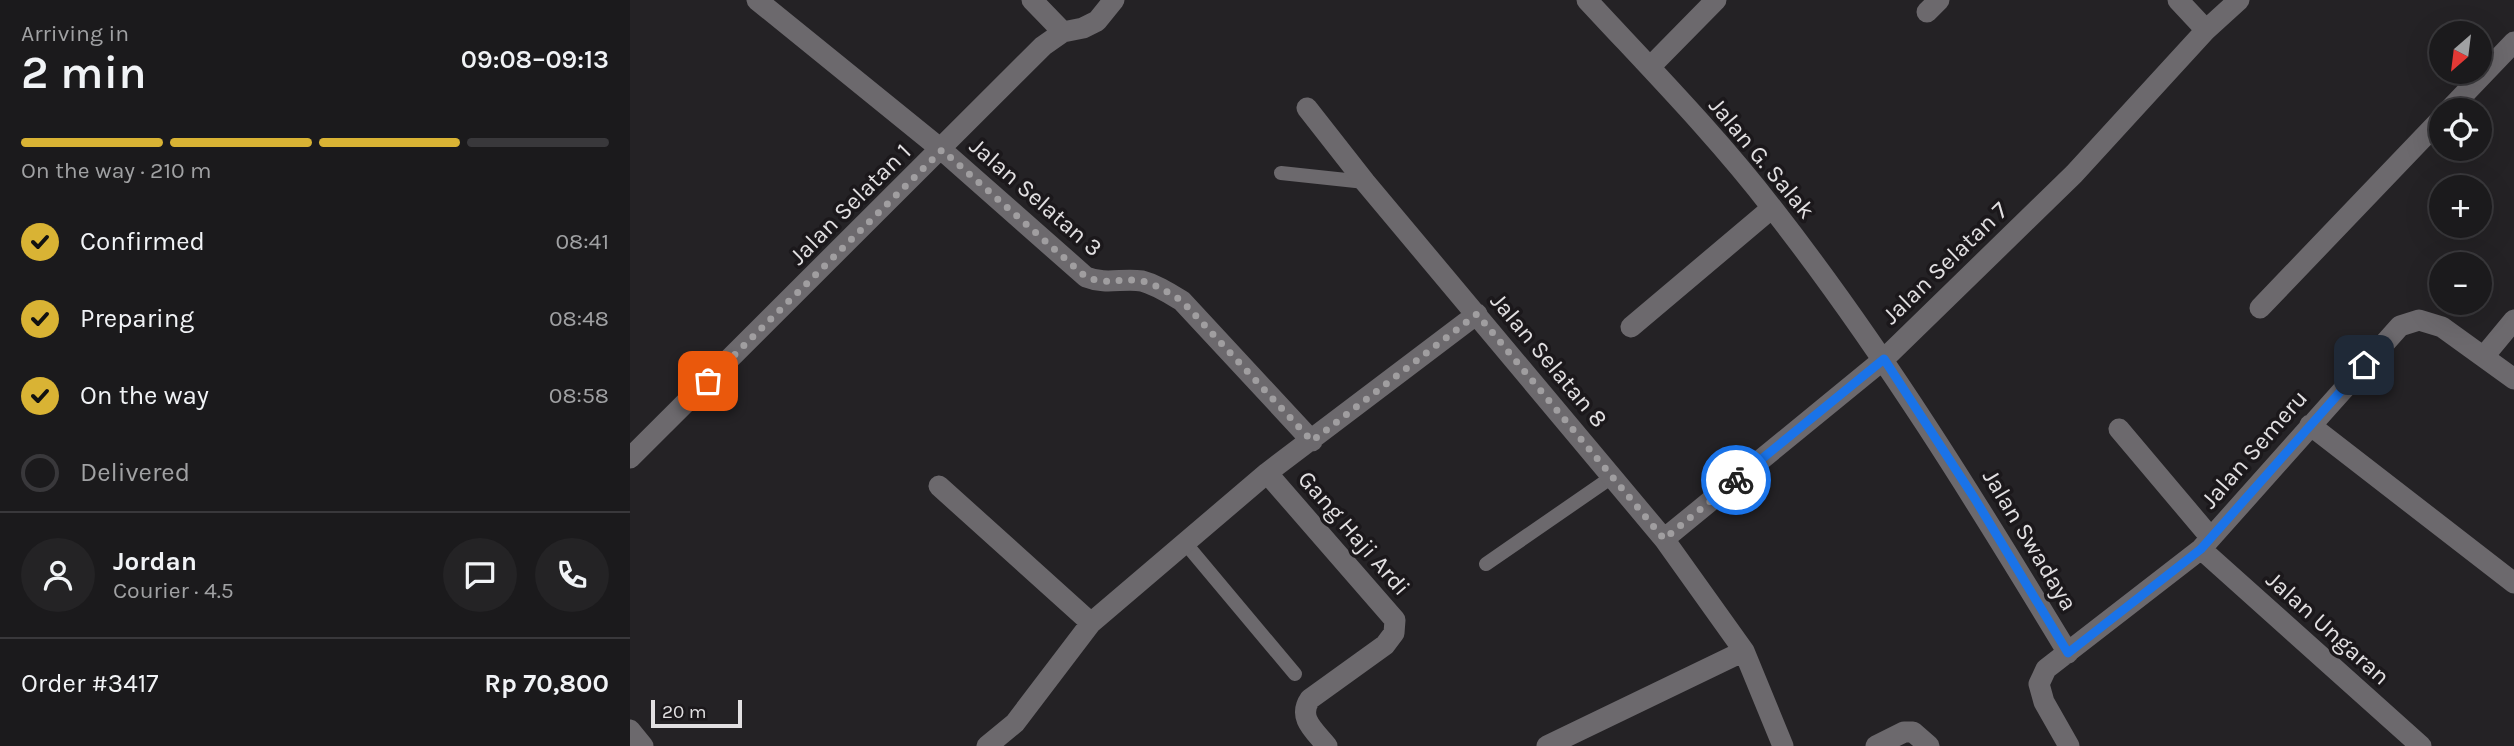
<!DOCTYPE html>
<meta charset="utf-8">
<style>
:root{--surface:#1b1a1c;--page:#242325;--text:#f1f3f6;--muted:#a0a1a3;--line:#39383b;--accent:#d9b334}
body{margin:0;font-family:Karla,sans-serif;background:var(--page);color:var(--text);height:100vh;display:flex;flex-direction:column;font-size:26px;white-space:nowrap}
*{box-sizing:border-box;margin:0}
p{font-size:23px;color:var(--muted)}
.icon{flex:none;width:38px;height:38px;fill:none;stroke:currentColor;stroke-width:2;stroke-linecap:round;stroke-linejoin:round}
.map{position:relative;flex:1;overflow:hidden}
.drawer{display:flex;flex-direction:column;background:var(--surface);width:630px}
.drawer>*{flex:none}
.needle{width:46px;rotate:208deg}
.fabs{position:absolute;left:1799px;top:21px;display:grid;gap:14px}
.fabs a{display:grid;place-items:center;width:63px;height:63px;border-radius:50%;background:var(--surface);box-shadow:0 7px 28px #0002,0 0 0 2px var(--line);font-size:35px}
.scale{position:absolute;left:21px;bottom:18px;width:91px;box-sizing:border-box;padding-left:7px;border:4px solid #e2e0e2;border-top:0;font-size:19px;line-height:24px;white-space:nowrap;color:#e2e0e2;-webkit-text-stroke:5px #1b181b;paint-order:stroke}
.pin{position:absolute;display:grid;place-items:center;width:60px;height:60px;color:#fff;margin:-30px;border-radius:14px;box-shadow:0 4px 10px #0006}
.courier{position:absolute;display:grid;place-items:center;width:70px;height:70px;margin:-35px;border:5px solid #1a73e8;border-radius:50%;background:#fff;color:#222;box-shadow:0 2px 9px #0007}
.headline em{font-style:normal;font-weight:600}
.headline div{display:flex;flex-direction:column-reverse}
.headline{display:flex;align-items:center;justify-content:space-between;height:119px;padding:0 21px}
h1{font-size:46px;font-weight:600;line-height:52px}
.bar{display:grid;grid-template-columns:repeat(4,1fr);gap:10px 7px;align-content:center;height:84px;padding:0 21px}
.bar i{height:9px;border-radius:5px;background:var(--line)}
.bar .current{background:var(--accent)}
.bar p{grid-column:span 4}
.line{display:flex;align-items:center;gap:18px;padding:0 21px;border-top:2px solid var(--line)}
.line div{flex:1}
.round{display:grid;place-items:center;flex:none;width:74px;height:74px;border-radius:37px;background:var(--page)}
ol{padding:0 21px;list-style:none}
li{display:flex;align-items:center;gap:21px;height:77px}
li p{margin-inline-start:auto}
li .icon{padding:7px;border-radius:50%;background:var(--accent);color:#111;stroke-width:4}
li:last-child{color:var(--muted)}
li i{width:38px;height:38px;border:4px solid var(--line);border-radius:50%}
main{display:flex;flex:1;min-height:0}
.map>svg:first-child{display:block}
.lines{fill:none;stroke-linecap:round;stroke-linejoin:round}
.lane{stroke:#6c696d;stroke-width:14}
.street{stroke:#6c696d;stroke-width:21}
.done{stroke:#a09ea0;stroke-width:7;stroke-dasharray:0 12.6}
.route{stroke:#1a73e8;stroke-width:9}
.labels{text-anchor:middle;dominant-baseline:central;stroke-width:7;stroke-linejoin:round;paint-order:stroke}
.street-label{font-size:24px;fill:#e2e0e2;stroke:#1b181b}
</style>
<main>
<section class="drawer">
<div class="headline"><div><h1>2 min</h1><p>Arriving in</p></div><em>09:08–09:13</em></div>
<div class="bar"><i class="current"></i><i class="current"></i><i class="current"></i><i></i><p>On the way · 210 m</p></div>
<ol>
<li><svg class="icon" aria-label="check" viewBox="0 0 24 24"><path d="M5 12l5 5 9-10"/></svg>Confirmed<p>08:41</p></li>
<li><svg class="icon" aria-label="check" viewBox="0 0 24 24"><path d="M5 12l5 5 9-10"/></svg>Preparing<p>08:48</p></li>
<li><svg class="icon" aria-label="check" viewBox="0 0 24 24"><path d="M5 12l5 5 9-10"/></svg>On the way<p>08:58</p></li>
<li><i></i>Delivered</li>
</ol>
<div class="line" style="height:126px"><a class="round"><svg class="icon" aria-label="person" viewBox="0 0 24 24"><circle cx="12" cy="8" r="4"/><path d="M4 21q1-7 8-7t8 7"/></svg></a><div><b>Jordan</b><p>Courier · 4.5</p></div><a class="round"><svg class="icon" aria-label="chat" viewBox="0 0 24 24"><path d="M4 5h16v11H9l-5 4z"/></svg></a><a class="round"><svg class="icon" aria-label="phone" viewBox="0 0 24 24"><path d="M5 4h4l2 5-3 2q2 4 5 5l2-3 5 2v4C11 20 4 13 5 4z"/></svg></a></div>
<div class="line" style="height:91px"><div>Order #3417</div><b>Rp 70,800</b></div>
</section>
<div class="map">
<svg width="1884" height="746" viewBox="0 0 1884 746">
<rect width="100%" height="100%" fill="#242225"/>
<g class="lines">
<path class="lane" d="M651,173L735,182
M556,544L665,674
M856,564L982,477"/>
<path class="street" d="M127,0L312,150L456,277C476,285 492,278 512,281C527,285 539,293 552,301L682,441
M402,0L433,32
M957,0C1020,68 1086,135 1143,209C1253,350 1346,501 1438,653
M1548,0L1576,30
M1297,12L1309,0
M1021,66L1086,0
M677,108L735,182L1034,539L1114,651L1153,746
M1819,110L1884,42
M1630,308L1811,119
M1001,327L1142,208
M1855,355L1884,320
M1680,425L1884,583
M1489,429L1581,538
M0,458L413,46L433,32L453,28L467,21L484,0
M637,473L765,620L764,633L755,645L680,699C667,718 685,731 697,746
M309,486L461,623
M1034,539L1254,359L1444,174L1576,30L1609,0
M1571,549L1791,746
M0,730L13,746
M357,746L385,723L461,623L637,473L847,314
M917,746L1114,651
M1246,746L1274,732H1283L1299,746
M1439,746L1414,702L1409,684L1416,669L1571,549L1770,326L1789,320L1812,327L1884,379"/>
</g>
<g class="lines">
<path class="done" d="M78,381L312,150L456,277C478,286 492,277 512,281C527,285 539,293 552,301L682,441L847,314L1034,539L1106,480"/>
<path class="route" d="M1106,480L1254,359L1345,499L1438,653L1571,549L1734,365"/>
</g>
<g class="labels">
<g class="street-label">
<text transform="translate(1132 158) rotate(50)">Jalan G. Salak</text>
<text transform="translate(406 197) rotate(41)">Jalan Selatan 3</text>
<text transform="translate(220 204) rotate(-45)">Jalan Selatan 1</text>
<text transform="translate(1315 263) rotate(-44)">Jalan Selatan 7</text>
<text transform="translate(919 360) rotate(50)">Jalan Selatan 8</text>
<text transform="translate(1624 449) rotate(-49)">Jalan Semeru</text>
<text transform="translate(724 533) rotate(49)">Gang Haji Ardi</text>
<text transform="translate(1400 540) rotate(59)">Jalan Swadaya</text>
<text transform="translate(1698 628) rotate(42)">Jalan Ungaran</text>
</g>
</g>
</svg>
<div class="fabs">
<a><svg class="needle" viewBox="-14 -14 28 28"><path d="M0-13l5 13h-10z" fill="#e53935"/><path d="M0 13l5-13h-10z" fill="#a0a1a3"/></svg></a>
<a><svg class="icon" aria-label="locate" viewBox="0 0 24 24"><circle cx="12" cy="12" r="6"/><path d="M12 2v4M12 18v4M2 12h4M18 12h4"/></svg></a>
<a>+</a>
<a>−</a>
</div>
<div class="scale">20 m</div>
<div class="pin" style="left:78px;top:381px;background:#ea580c"><svg class="icon" aria-label="bag" viewBox="0 0 24 24"><path d="M5 8h14l-1 12H6zM9 8a3 3 0 0 1 6 0"/></svg></div>
<div class="pin" style="left:1734px;top:365px;background:#1f2937"><svg class="icon" aria-label="home" viewBox="0 0 24 24"><path d="M3 11l9-7 9 7M6 9v11h12V9"/></svg></div>
<div class="courier" style="left:1106px;top:480px"><svg class="icon" aria-label="bike" viewBox="0 0 24 24"><circle cx="6" cy="16" r="4"/><circle cx="18" cy="16" r="4"/><path d="M6 16l4-8h5l3 8M10 8l3 8H6M13 5h3"/></svg></div>
</div>
</main>
